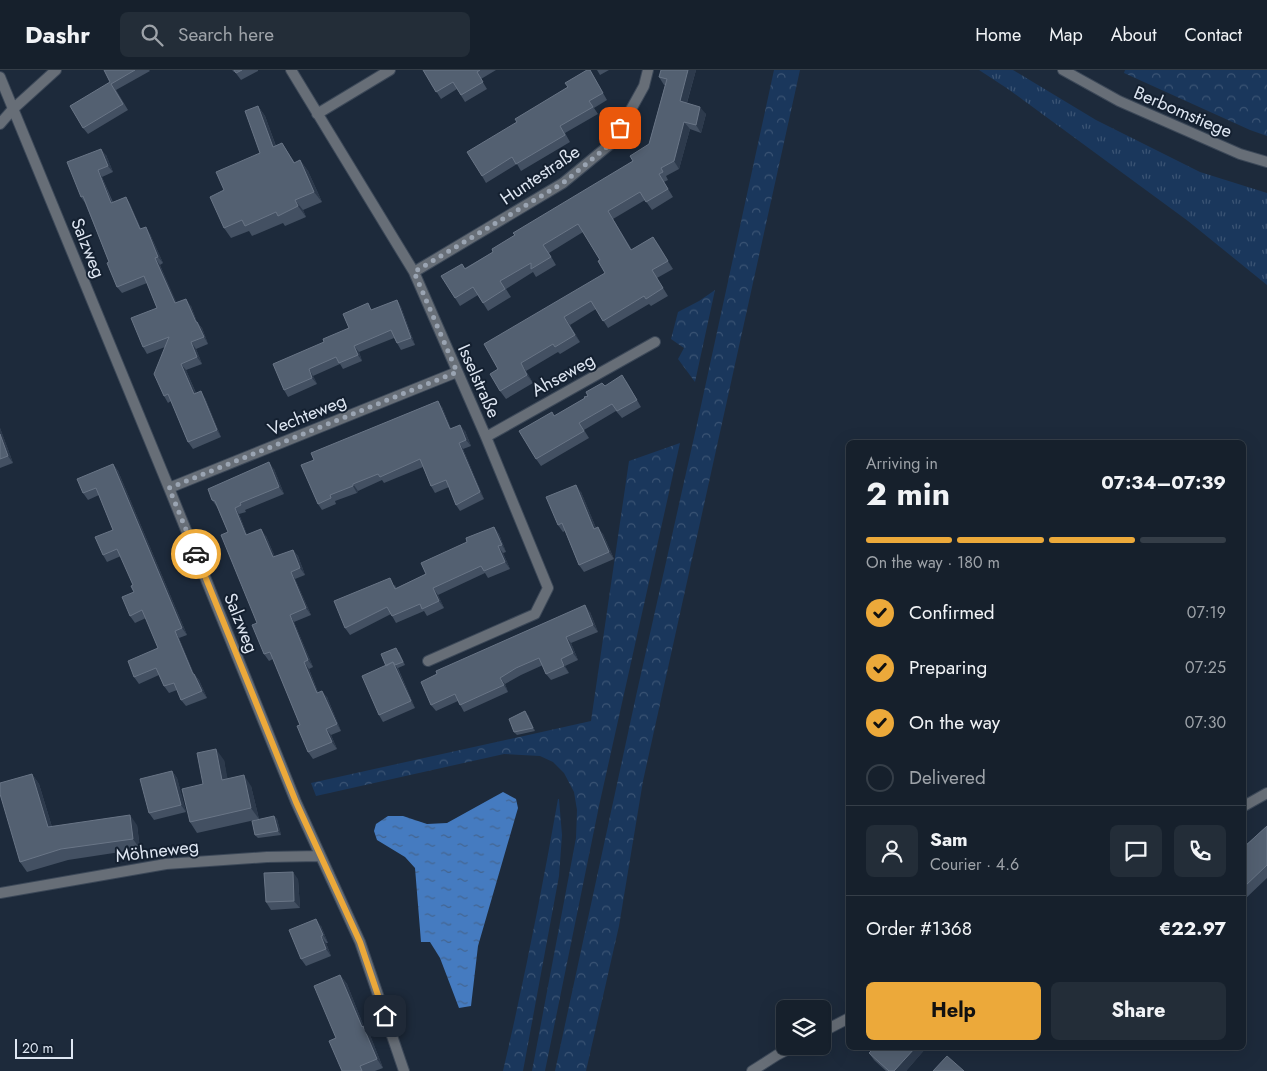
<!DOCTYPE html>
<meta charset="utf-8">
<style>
:root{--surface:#16202c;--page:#232d38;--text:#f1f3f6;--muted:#9ea3a9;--line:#353e48;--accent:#eca93a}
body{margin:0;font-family:Jost,sans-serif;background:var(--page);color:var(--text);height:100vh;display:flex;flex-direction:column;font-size:19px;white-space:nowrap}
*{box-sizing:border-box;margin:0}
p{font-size:16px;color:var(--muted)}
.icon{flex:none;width:28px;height:28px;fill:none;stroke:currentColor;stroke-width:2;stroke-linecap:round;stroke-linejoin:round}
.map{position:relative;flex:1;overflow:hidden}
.sheet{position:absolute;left:846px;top:370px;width:400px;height:610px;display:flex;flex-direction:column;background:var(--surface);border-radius:8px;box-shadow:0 5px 20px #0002,0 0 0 1px var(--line)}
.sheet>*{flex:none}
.buttons{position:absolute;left:776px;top:930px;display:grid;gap:10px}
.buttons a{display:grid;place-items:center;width:55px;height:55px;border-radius:8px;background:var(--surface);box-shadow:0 5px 20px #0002,0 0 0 1px var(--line);font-size:25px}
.scale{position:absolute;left:15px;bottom:12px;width:58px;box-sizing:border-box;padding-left:5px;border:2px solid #dee6f2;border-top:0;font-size:14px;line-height:18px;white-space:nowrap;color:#dee6f2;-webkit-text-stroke:4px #142030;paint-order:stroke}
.pin{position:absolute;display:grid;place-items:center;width:42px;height:42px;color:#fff;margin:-21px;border-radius:10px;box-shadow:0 2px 8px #0006}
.courier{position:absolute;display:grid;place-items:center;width:50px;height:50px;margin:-25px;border:4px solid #eca93a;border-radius:50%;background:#fff;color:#222;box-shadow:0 1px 6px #0007}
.overview em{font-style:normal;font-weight:700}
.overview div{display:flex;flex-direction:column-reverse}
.overview{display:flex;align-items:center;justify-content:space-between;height:85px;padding:0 20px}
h1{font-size:32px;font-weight:700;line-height:38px}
.bar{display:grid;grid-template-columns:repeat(4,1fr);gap:8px 5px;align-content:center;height:60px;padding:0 20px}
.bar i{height:6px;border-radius:4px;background:var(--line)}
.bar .selected{background:var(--accent)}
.bar p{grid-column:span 4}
.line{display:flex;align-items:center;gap:12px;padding:0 20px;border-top:1px solid var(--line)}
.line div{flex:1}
.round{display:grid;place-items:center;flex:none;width:52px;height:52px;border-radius:8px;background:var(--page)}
ol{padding:0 20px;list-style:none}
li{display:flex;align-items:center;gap:15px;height:55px}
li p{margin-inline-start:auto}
li .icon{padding:5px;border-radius:50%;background:var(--accent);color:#111;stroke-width:4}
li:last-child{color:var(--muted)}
li i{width:28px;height:28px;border:2px solid var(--line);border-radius:50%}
.action{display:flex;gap:10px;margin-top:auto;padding:10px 20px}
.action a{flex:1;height:58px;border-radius:8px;background:var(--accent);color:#111;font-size:20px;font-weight:700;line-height:58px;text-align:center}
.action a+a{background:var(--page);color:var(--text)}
header{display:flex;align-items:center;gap:30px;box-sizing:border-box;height:70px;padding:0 25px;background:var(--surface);border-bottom:1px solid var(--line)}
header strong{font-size:24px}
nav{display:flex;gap:28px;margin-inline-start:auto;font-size:18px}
.search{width:350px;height:45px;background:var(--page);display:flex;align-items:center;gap:12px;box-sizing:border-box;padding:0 18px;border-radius:8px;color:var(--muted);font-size:19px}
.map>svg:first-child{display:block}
.grass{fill:url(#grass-tufts)}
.forest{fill:url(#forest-crowns)}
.water{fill:url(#water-ripples)}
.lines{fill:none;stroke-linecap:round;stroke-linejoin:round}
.minor-casing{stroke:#3c4858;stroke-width:12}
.minor{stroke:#676e77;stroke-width:10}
.wall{fill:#435062}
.shaded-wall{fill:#2d3a4c}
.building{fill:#536071;stroke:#697586}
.done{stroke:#9aa4b2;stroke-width:5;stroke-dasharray:0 9}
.route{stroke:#eca93a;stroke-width:6}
.labels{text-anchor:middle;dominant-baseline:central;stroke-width:4;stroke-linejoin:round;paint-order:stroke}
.street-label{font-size:18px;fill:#dee6f2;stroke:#142030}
</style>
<header>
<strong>Dashr</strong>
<div class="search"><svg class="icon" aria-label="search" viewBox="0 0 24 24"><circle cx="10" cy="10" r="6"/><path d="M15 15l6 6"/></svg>Search here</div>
<nav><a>Home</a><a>Map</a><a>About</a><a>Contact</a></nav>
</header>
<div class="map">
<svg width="1267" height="1001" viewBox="0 0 1267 1001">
<defs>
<pattern id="grass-tufts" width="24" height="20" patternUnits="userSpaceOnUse" patternTransform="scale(1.25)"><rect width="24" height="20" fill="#1a375c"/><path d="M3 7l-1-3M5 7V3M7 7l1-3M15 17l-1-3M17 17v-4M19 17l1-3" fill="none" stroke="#3b5474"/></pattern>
<pattern id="forest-crowns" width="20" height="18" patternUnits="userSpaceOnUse" patternTransform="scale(1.25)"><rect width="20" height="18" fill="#1a375c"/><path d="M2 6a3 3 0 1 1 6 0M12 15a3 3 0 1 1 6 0" fill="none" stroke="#3b5474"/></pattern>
<pattern id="water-ripples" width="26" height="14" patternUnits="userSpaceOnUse" patternTransform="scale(1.25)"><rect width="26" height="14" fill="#457bc0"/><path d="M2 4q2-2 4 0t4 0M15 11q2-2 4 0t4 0" fill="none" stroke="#446590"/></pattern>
</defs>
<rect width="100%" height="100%" fill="#1d2a3b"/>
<path class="grass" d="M979,0H1013L1096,50L1200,102L1267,123V215L1188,151L1008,19Z"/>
<path class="forest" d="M774,0H800L643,711L619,856L586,1001H555L636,626L697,354Z
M1125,0H1267V66L1250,60L1124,3Z
M715,220L695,312L678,289L684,278L671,269L678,242L699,231Z
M680,373L599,736L545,1001H532L576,768L577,740L574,722L564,703L553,692L540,686L504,684L316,726L311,713L591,651L629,391Z
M558,729H559L562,765L559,806L523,1001H503C524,911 542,820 558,729Z"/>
<path class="water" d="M503,722L516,729L518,738L478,876L471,936L459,938L440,888L430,872H421L415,798L405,787L377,770L374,761L376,754L388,746H403L427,754L447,753Z"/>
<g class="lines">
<defs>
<path id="minor" d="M291,0L414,202L486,367L548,518L535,544L428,591
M1063,0L1119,31L1240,84L1267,92
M0,7L169,418L296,732L360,872L404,1001
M317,44L390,0
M0,54L13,39L56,0
M414,202L563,113L613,72L644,16L648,0
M486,367L655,272
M169,418L457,302
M1244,736L1267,723
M0,823L166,794L267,787L320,786
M822,962L849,948
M752,1001L777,985L794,976"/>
</defs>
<use href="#minor" class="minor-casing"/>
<use href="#minor" class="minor"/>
</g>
<path class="wall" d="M104,0H149L150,1L116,20L128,40L88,64L83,58L110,12Z
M232,0H258V1L241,10L235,2H234Z
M423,0H496L481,9L487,19L465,32L457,19L441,29Z
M590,0L607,30L594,38L598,44L565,63L570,72L521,101L517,94L486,113L482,106L517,52L568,17Z
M597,0H609L600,5Z
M661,0H696L687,33L706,44L701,63L690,59L679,99L666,106L668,110L664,112L673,127L652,140L645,130L613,149L632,180L653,167L673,199L657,208L668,226L651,236L649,234L608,258L596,239L570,255L580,272L560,284L558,282L526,301L533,313L506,329L500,321L498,299L605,203L600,190L583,162L549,183L556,195L536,207L533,202L506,219L511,227L488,241L478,225L460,236L455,228L465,198L493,182L515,165L633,91L649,74L665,15H664L659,7Z
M258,36L265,46L276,76L282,73L295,93L300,90L308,101L322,132L303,140L306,147L285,156L283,153L252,166L249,161L231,168L224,158V120L260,83Z
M106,85L113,102L102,107L113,132L126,127L130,134L141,159L150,164L163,193L160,195L176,233L191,236L197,252L202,258L208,274L196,279L202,294L186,300L196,323L205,328L221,367L193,379L188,372L171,331L168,333L164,326L165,277L147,284L143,277L157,238L147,213L122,223L117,217L109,192L85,133L81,127Z
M397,230L401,237L415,275L401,280L397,273L394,268L359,282L362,291L343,299L340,294L313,306L317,314L288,327L284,320L324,272L349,258L373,240Z
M627,312L641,337L622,348L616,341L584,360L589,368L541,396L536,389L555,346L605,316Z
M442,337L451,359L465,361L471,376L463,379L484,429L460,441L456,435L449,417L435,423L431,416L423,397L384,413L382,410L358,421L357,423L335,431L336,434L322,440L318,434Z
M0,358L13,393L0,398Z
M113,394L118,401L187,565L179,568L194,604L199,610L207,628L186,636L181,630L177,620L169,623L164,616L159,605L139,614L134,607L158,578L146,548L135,553L130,546L134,522L133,515L121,486L107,492L103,485L113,460L99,425L88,430L83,423Z
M274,399L284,424L245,440L246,442L239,444L247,465L266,466L275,487L293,480L298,486L305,505L295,509L311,545L294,552L313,597L309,599L318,622L327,627L341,661L331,665L337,679L313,689L308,682L300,655L273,589L269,591L264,584L257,553L228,462L217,437L212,430Z
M581,422L596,458L603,464L614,489L584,502L579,495L565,461L563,462L558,455Z
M494,457L499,464L506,482L503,483L510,499L488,508L485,503L438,525L444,538L427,546L424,541L396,553L391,544L350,565L345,558L395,515L396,518L426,504L467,472Z
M590,542L598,562L571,573L578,590L565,596L569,603L551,610L546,604L543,595L521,605L505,614L508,622L464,642L458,631L436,641L431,635Z
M399,582L405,595L398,598L415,638L383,652L379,645L386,596Z
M528,645L535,661L517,665L514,662Z
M224,690L227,709L251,716L259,749L197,763L190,752L203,714Z
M172,701L177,708L186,742L154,750L149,743Z
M32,704L39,714L52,757L137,755L140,779L68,790L27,802L20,792Z
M274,746L277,749L281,765L258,768L255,765Z
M1267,756V808L1244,830V777Z
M298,809L300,838L271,840L266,832Z
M321,856L328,873H326L331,886L306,896L301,889Z
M340,905L347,914L364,957L370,965L383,998L375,1001H342L336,968Z
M926,978L906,1001H886L874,990L869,983Z"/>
<path class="shaded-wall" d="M688,0H696L685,39L680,31Z
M258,36L265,46L280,88L273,77Z
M700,37L706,44L701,63L696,55Z
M684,52L690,59L679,99L674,91Z
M101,79L106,85L113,102L108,96Z
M300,90L308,101L322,132L314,122Z
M98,100L102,107L115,140L111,133Z
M126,127L130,134L144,166L140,159Z
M295,130L303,140L306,147L298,136Z
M608,141L613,149L637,188L631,180Z
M146,157L150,164L163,193L158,187Z
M653,167L659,175L673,199Z
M155,188L160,195L180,240L175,233Z
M186,229L191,236L197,252L202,258L208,274L204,267L196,252Z
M397,230L401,237L415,275L411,268Z
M564,247L570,255L580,272L575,265Z
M191,272L196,279L202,294L197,287Z
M354,276L359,282L362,291L358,285Z
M521,293L526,301L533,313L527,305Z
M181,294L186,300L199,331L194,324Z
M309,299L313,306L317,314L312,308Z
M622,305L627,312L641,337L637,330Z
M201,321L205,328L221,367L217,360Z
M438,331L442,337L454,366L450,359Z
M460,355L465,361L471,376L466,370Z
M0,358L13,393L8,386L0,364Z
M459,373L463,379L484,429L480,422Z
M269,392L274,399L284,424L279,417Z
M113,394L118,401L187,565L182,558Z
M353,414L358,421L357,423L353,416Z
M576,415L581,422L599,465L594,459Z
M235,438L239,444L250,472L246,465Z
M494,457L499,464L506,482L502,475Z
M598,457L603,464L614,489L609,482Z
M261,459L266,466L278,494L273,487Z
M498,476L503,483L510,499L505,492Z
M293,480L298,486L305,505L300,498Z
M291,502L295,509L311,545L306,538Z
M433,518L438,525L444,538L439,531Z
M585,535L590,542L598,562L593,555Z
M290,545L294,552L313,597L308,590Z
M175,561L179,568L197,611L193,604Z
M566,567L571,573L578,590L573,583Z
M561,589L569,603L564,596Z
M304,592L309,599L321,630L317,623Z
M393,592L398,599L415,638L411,631Z
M194,604L199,610L207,628L202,621Z
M500,608L505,614L508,622Z
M322,621L327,627L341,661L337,654Z
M525,641L528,645L535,661L533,658Z
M326,659L331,665L337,679L332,672Z
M216,679L224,690L230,721L222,710Z
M172,701L177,708L186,742L181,735Z
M32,704L39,714L55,767L48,757Z
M244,705L251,716L259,749L251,738Z
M130,745L137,755L140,779L133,769Z
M274,746L277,749L281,765L278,761Z
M293,802L298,809L300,838L294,831Z
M316,849L321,856L328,873L323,865Z
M321,866L326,873L331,886L326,879Z
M340,905L347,914L364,957L370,965L383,998L377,989L362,957Z
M915,978H926L906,1001H894Z"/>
<path class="building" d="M104,0H135L111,14L123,34L83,58L70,36L110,12Z
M234,0H242L236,3Z
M423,0H480L477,2L483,12L461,25L453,12L436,22Z
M587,0H590L603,23L589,31L593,37L560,56L565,65L516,94L512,87L482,106L467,82L517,52L515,49L568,17L565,13Z
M661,0H688L680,31L700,37L696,55L684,52L674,91L661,98L663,102L659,104L668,119L646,132L640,122L608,141L631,180L653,167L668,191L652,200L663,218L646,229L644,226L603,251L591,231L564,247L575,265L555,277L553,274L521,293L527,305L500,321L490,304L498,299L484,274L605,203L598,191L600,190L578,154L543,175L551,187L531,199V193L500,211L505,219L483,233L473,217L455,228L441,206L462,194L465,199L493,182L492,179L515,165L513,163L633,91L630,86L649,74L667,9L659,7Z
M258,36L273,77L282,73L294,93L300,90L314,122L295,130L298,136L278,146L276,142L245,156L242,150L224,158L210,127L224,120L216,102L260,83L245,41Z
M101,79L108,96L98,100L111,133L126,127L140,159L146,157L158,187L155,188L175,233L186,229L196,252H197L204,267L191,272L197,287L181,294L194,324L201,321L217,360L188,372L168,324L164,326L154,304L169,267L143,277L131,248L157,238L144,206L117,217L107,193L109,192L83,126L81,127L67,92Z
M397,230L411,268L397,273L391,260L354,276L358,285L339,293L336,287L309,299L312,308L284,320L273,294L324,272L323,269L349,258L343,244L368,233L371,240Z
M622,305L637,330L617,341L612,334L579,353L584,361L536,389L519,361L552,342L554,346L585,328L584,327L588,326L586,322L602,313L605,316Z
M438,331L450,359L460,355L466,370L459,373L480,422L456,435L446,410L431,416L420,389L380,407L378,404L353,414V416L330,425L331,428L318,434L301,395L314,390L311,383Z
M0,364L8,386L0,389Z
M269,392L279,417L240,433L241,435L235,438L246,465L261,459L273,487L293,480L300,498L291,502L306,538L290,545L308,590L304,592L317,623L322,621L337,654L326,659L332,672L308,682L297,656L300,655L270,582L264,584L252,555L257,553L221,465L228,462L215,431L212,430L208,419Z
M113,394L182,558L175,561L193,604H194L202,621L181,630L174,613L164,616L156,598L134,607L128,591L158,578L142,540L130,546L122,527L134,522L131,516L133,515L117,479L103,485L95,467L113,460L96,418L83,423L77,409Z
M576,415L594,459L598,457L609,482L579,495L562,453L558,455L546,427Z
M494,457L502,475L498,476L505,492L484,501L481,496L433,518L439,531L422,539L420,534L392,546L387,537L345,558L334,531L390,508L395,519L426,504L421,493L467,472L466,468Z
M585,535L593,555L566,567L573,583L561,589L564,596L546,604L539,588L516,598L500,608L504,615L460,635L455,624L431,635L421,612L437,604L436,601Z
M396,578L403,592L395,595L393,592L386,596L381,584Z
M393,592L411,631L379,645L362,606Z
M525,641L533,658L514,662L509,649Z
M216,679L222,710L244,705L251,738L190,752L182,719L203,714L197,683Z
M172,701L181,735L149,743L140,709Z
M32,704L48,757L130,745L133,769L61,779L20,792L0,724V713Z
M274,746L278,761L255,765L252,751Z
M1267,756V795L1244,817V777Z
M293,802L294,831L266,832L264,803Z
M316,849L323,865L321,866L326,879L301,889L289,860Z
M340,905L362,957L363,956L377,989L360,996L362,1001H342L329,971L336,968L314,916Z
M874,978H915L894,1001H889L869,983Z
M947,986L964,1001H933Z"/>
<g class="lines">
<path class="done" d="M196,484L169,418L457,302L414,202L563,113L613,72L620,58"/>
<path class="route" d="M196,484L296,732L360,872L385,946"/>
</g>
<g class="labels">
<g class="street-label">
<text transform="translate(1183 42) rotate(23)">Berbomstiege</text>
<text transform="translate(540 105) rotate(-34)">Huntestraße</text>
<text transform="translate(88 178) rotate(68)">Salzweg</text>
<text transform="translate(563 305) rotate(-29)">Ahseweg</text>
<text transform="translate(479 311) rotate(66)">Isselstraße</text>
<text transform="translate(307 345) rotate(-22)">Vechteweg</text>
<text transform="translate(241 553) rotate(68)">Salzweg</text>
<text transform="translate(157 781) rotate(-7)">Möhneweg</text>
</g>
</g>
</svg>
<div class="buttons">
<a><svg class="icon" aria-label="layers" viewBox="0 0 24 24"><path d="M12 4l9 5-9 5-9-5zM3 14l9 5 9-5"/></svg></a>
</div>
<div class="scale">20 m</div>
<div class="pin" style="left:620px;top:58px;background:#ea580c"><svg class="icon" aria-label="bag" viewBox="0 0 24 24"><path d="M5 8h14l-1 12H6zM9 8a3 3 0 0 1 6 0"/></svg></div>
<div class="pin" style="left:385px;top:946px;background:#1f2937"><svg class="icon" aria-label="home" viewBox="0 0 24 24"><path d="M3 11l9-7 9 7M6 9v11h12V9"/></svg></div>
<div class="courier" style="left:196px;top:484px"><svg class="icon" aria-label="car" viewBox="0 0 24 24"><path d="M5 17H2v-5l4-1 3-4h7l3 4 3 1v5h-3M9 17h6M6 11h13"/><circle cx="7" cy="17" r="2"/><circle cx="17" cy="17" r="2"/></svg></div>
<section class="sheet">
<div class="overview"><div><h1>2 min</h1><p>Arriving in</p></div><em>07:34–07:39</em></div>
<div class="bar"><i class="selected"></i><i class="selected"></i><i class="selected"></i><i></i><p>On the way · 180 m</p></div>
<ol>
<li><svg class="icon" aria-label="check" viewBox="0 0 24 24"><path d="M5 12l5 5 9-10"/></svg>Confirmed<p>07:19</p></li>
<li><svg class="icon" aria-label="check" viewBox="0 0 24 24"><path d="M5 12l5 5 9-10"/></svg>Preparing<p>07:25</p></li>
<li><svg class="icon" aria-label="check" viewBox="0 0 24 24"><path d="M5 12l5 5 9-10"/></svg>On the way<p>07:30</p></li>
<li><i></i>Delivered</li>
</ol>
<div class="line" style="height:90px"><a class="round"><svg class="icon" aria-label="person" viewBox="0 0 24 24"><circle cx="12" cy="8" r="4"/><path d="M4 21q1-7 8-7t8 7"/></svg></a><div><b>Sam</b><p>Courier · 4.6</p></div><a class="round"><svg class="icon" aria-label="chat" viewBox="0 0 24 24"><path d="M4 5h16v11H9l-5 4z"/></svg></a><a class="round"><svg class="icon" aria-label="phone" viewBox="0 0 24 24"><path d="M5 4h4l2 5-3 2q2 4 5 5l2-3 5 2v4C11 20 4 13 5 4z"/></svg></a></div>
<div class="line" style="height:65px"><div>Order #1368</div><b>€22.97</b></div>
<div class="action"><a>Help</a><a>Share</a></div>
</section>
</div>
